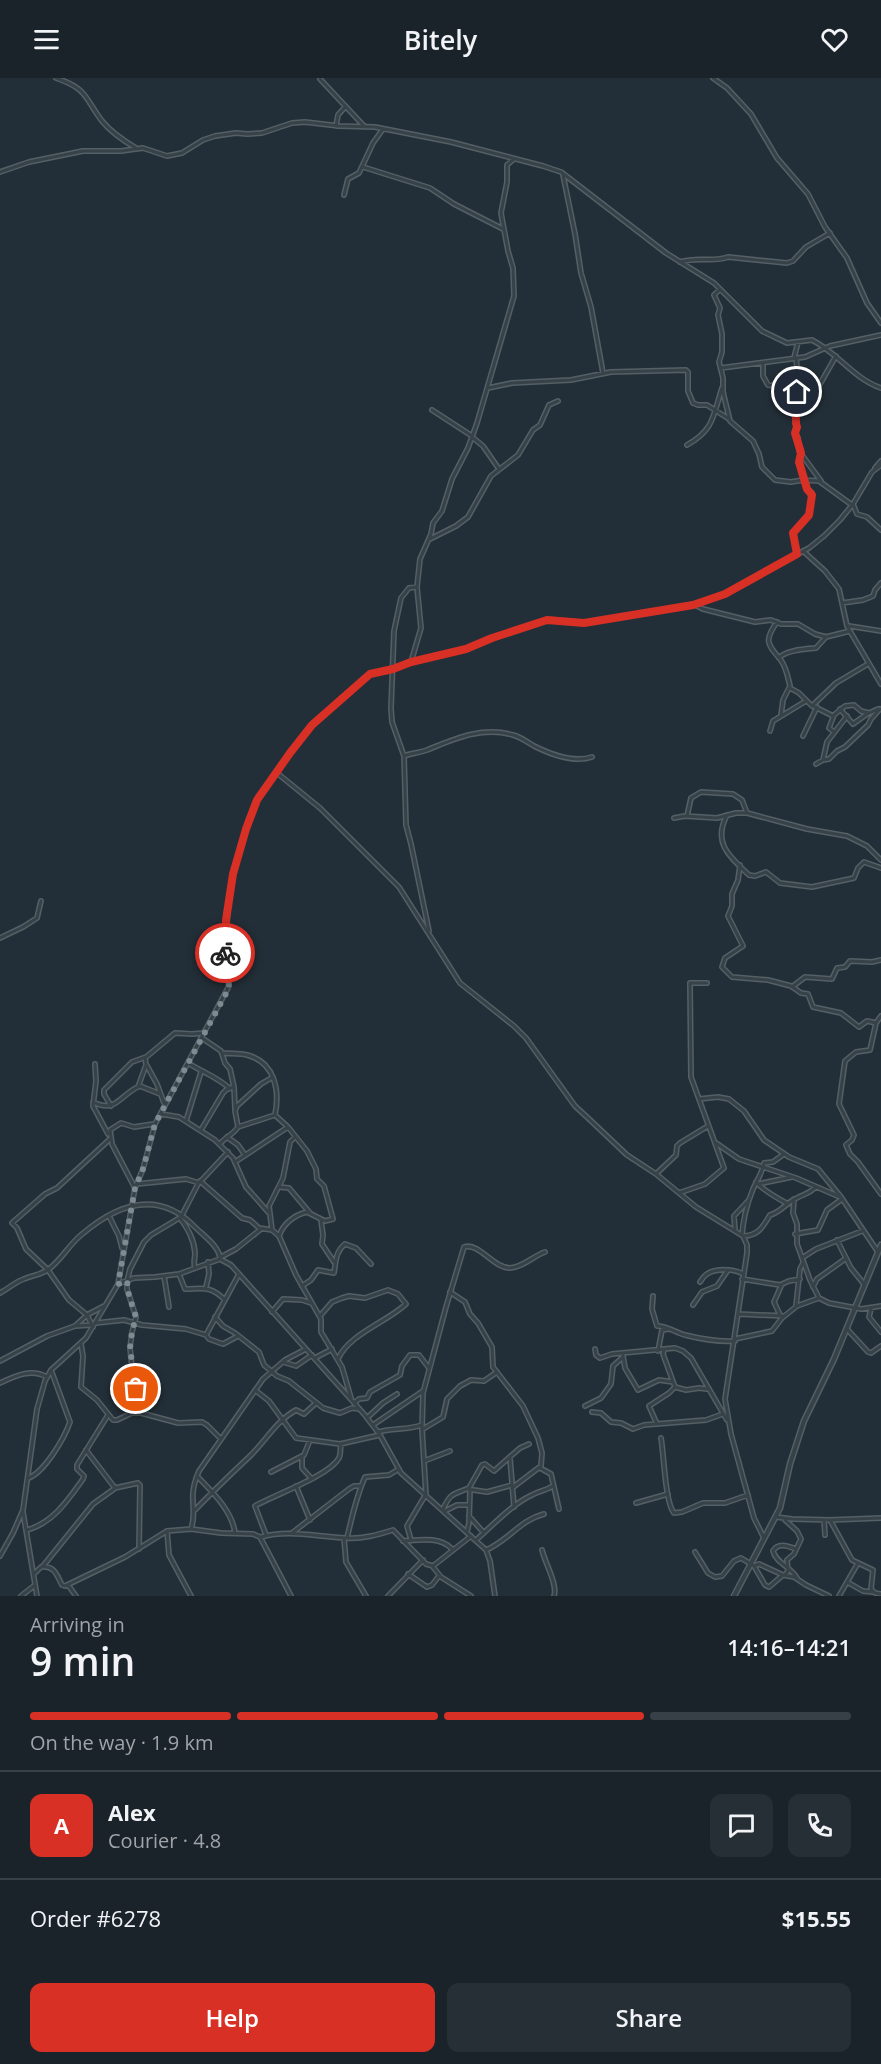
<!DOCTYPE html>
<meta charset="utf-8">
<style>
:root{--surface:#1a232a;--page:#272f36;--text:#f1f3f6;--muted:#9fa4a8;--line:#384047;--accent:#d93025}
body{margin:0;font-family:"Open Sans",sans-serif;background:var(--page);color:var(--text);height:100vh;display:flex;flex-direction:column;font-size:22px;white-space:nowrap}
*{box-sizing:border-box;margin:0}
p{font-size:20px;color:var(--muted)}
.icon{flex:none;width:33px;height:33px;fill:none;stroke:currentColor;stroke-width:2;stroke-linecap:round;stroke-linejoin:round}
.map{position:relative;height:1518px;overflow:hidden}
.side{display:flex;flex-direction:column;background:var(--surface);flex:1}
.side>*{flex:none}
.pin{position:absolute;display:grid;place-items:center;width:51px;height:51px;color:#fff;margin:-26px;border:3px solid #fff;border-radius:50%;box-shadow:0 2px 6px #0007}
.courier{position:absolute;display:grid;place-items:center;width:60px;height:60px;margin:-30px;border:4px solid #d93025;border-radius:50%;background:#fff;color:#222;box-shadow:0 2px 8px #0007}
.summary em{font-style:normal;font-weight:600}
.summary div{display:flex;flex-direction:column-reverse}
.summary{display:flex;align-items:center;justify-content:space-between;height:102px;padding:0 30px}
h1{font-size:39px;font-weight:600;line-height:45px}
.bar{display:grid;grid-template-columns:repeat(4,1fr);gap:9px 6px;align-content:center;height:72px;padding:0 30px}
.bar i{height:8px;border-radius:4px;background:var(--line)}
.bar .selected{background:var(--accent)}
.bar p{grid-column:span 4}
.line{display:flex;align-items:center;gap:15px;padding:0 30px;border-top:2px solid var(--line)}
.line div{flex:1}
.round{display:grid;place-items:center;flex:none;width:63px;height:63px;border-radius:12px;background:var(--page)}
.button{display:flex;gap:12px;margin-top:auto;padding:12px 30px}
.button a{flex:1;height:69px;border-radius:12px;background:var(--accent);color:#fff;font-size:24px;font-weight:600;line-height:69px;text-align:center}
.button a+a{background:var(--page);color:var(--text)}
header{display:flex;justify-content:space-between;align-items:center;height:78px;padding:0 30px;background:var(--surface);font-size:27px;font-weight:600}
.map>svg:first-child{display:block}
.lines{fill:none;stroke-linecap:round;stroke-linejoin:round}
.minor-casing{stroke:#545f66;stroke-width:6}
.tertiary-casing{stroke:#545f66;stroke-width:7}
.minor{stroke:#364148;stroke-width:3}
.tertiary{stroke:#364148;stroke-width:4}
.done{stroke:#7f8b93;stroke-width:6;stroke-dasharray:0 10.8}
.route{stroke:#d93025;stroke-width:8}
</style>
<header><svg class="icon" aria-label="menu" viewBox="0 0 24 24"><path d="M4 6h16M4 12h16M4 18h16"/></svg>Bitely<svg class="icon" aria-label="heart" viewBox="0 0 24 24"><path d="M12 20l-8-8c-3-5 5-10 8-4 3-6 11-1 8 4z"/></svg></header>
<div class="map">
<svg width="881" height="1518" viewBox="0 0 881 1518">
<rect width="100%" height="100%" fill="#232f38"/>
<g class="lines">
<defs>
<path id="minor" d="M56,0C88,11 84,19 102,43C111,54 124,63 136,70
M713,0L727,10L751,36L777,80L808,116L825,149L847,180L867,225L881,245
M320,1L364,48
M336,48L338,37L345,29
M363,89L430,110L454,126L503,151
M0,94L29,84L83,73H121L143,70L167,78L182,75L203,62L215,58L236,55L247,56L262,55L292,45L305,44L339,48L375,49L451,64L543,88L561,94L666,175L714,205L762,253L787,265L812,262C838,275 854,301 881,310
M563,97L575,156L581,195L591,229L603,295
M344,117L348,101L359,95L373,65L383,51
M680,184C699,178 712,185 728,179L787,185L793,183L806,169L830,155
M720,211L714,217L720,230L718,237L722,256V274L719,284L723,300V314L730,343L753,363L759,376L762,389L775,402L791,404L803,402L819,403L852,427
M794,280L798,264
M796,280L797,289L794,302L798,318L795,344L797,349L795,355L798,360L799,373L821,403
M763,285V298L768,307L796,312
M721,290L805,279L830,268L881,257
M795,309L820,306L836,278
M488,310L512,305L571,302L611,294L686,292L688,294V313L693,325L698,327H707L729,341
M432,332L472,358
M472,359L483,368L499,391
M687,367C714,352 713,338 722,310
M801,375L799,384L805,402
M875,390L881,383
M853,426L857,436L867,439L881,452
M430,461L456,448L468,439L491,398L518,377L533,352L540,347L549,327L558,323
M803,473L825,493L839,511L847,548L881,606
M797,476L793,455L809,437L812,415L807,411L806,404
M842,525L863,522L873,518L875,512L881,505
M695,527L703,531L755,544L771,542L781,546H798L815,556L826,559L850,553
M777,544C764,562 767,566 780,581C786,588 788,599 790,608L783,622L781,637
M849,548L881,553
M779,580C785,572 806,571 816,570L826,559
M411,584L421,550L417,509L420,481L431,456L433,445L442,433L452,401L468,370L477,345L514,218L513,190L508,173L501,135L507,104V87L514,81
M790,610L799,615L811,627L833,638
M812,628L836,605L868,586
M840,631L853,646L867,636L878,631
M770,653L773,643L806,623
M834,654L829,650L834,637L845,628L854,627L861,633L869,635
M803,658L817,629
M404,678L392,644L391,630L394,553L401,520L409,510L417,509
M823,682L827,664L847,638
M816,686L823,682L829,681L837,673L845,669L868,647L871,641L880,631
M277,695L320,730L399,809L460,905L514,948L526,960L575,1028L588,1040L627,1077L656,1096L696,1129L743,1158L747,1167V1175L725,1321L731,1356L754,1440L764,1460
M727,737C712,765 730,779 749,797L755,798L766,794L780,805L812,809L854,800L858,790L864,784L881,790
M687,738L691,720L701,714L733,716L742,722L747,735
M674,740L685,738L717,740L736,735H747L807,751L847,758L867,768L881,782
M740,787L738,802L732,816V828L728,838L743,868L725,880L722,889L732,899L768,902L791,908L801,915L808,916L813,929L841,935L859,949L867,943L876,945
M429,853L411,766L406,747L404,678C411,675 419,675 427,672C454,661 482,648 513,657C521,659 527,664 534,668C550,676 574,685 592,679
M0,860L23,849L37,840L41,823
M792,909L805,899L832,901L837,890L845,889L850,883L872,884L881,882
M881,938L876,945L870,972L856,974L845,983L839,1026L854,1057L852,1062L846,1067L850,1076L858,1084L881,1116
M202,960L221,973L225,985L230,991L234,1009L235,1031
M222,975C230,976 239,975 247,977C275,984 280,1013 275,1037
M188,985C202,994 217,999 229,1010
M95,986L96,1003L93,1028L108,1056
M138,1009L146,987
M699,1021L718,1019L729,1021L744,1033L764,1062L789,1079L818,1091L841,1119L878,1174
M93,1024C117,1036 120,1016 140,1008L160,1016
M164,1025L157,1006L146,986L145,980L175,955L192,956L204,955
M111,1028L104,1016V1012L132,984L146,979
M161,1036L179,1039L215,1062L233,1080L246,1109L269,1135
M186,1043L201,994
M238,1049L275,1037L288,1049L307,1073L316,1091L317,1101L324,1108L333,1141L325,1143L307,1134C294,1137 283,1146 279,1158
M201,1052L223,1015L226,1012L233,1009
M227,1059L238,1067L245,1077
M716,1065L739,1081L796,1100L840,1119
M220,1066C225,1059 233,1057 238,1049L235,1033L237,1028L261,1006L273,999
M235,1084L288,1049
M656,1096L676,1077L677,1068L680,1065L708,1048
M200,1103L242,1140L250,1142L259,1150L272,1152L279,1158L296,1197L321,1241V1254L342,1289L351,1320
M756,1104C764,1113 777,1120 788,1126
M137,1106L186,1101L199,1105
M758,1106L792,1099
M279,1109L289,1110L310,1135
M135,1110L112,1066L110,1052L121,1045L134,1049L154,1046
M679,1115L705,1106L724,1090L691,999L690,905H707
M794,1121L793,1135L797,1146V1166L810,1202L819,1220L829,1225L861,1231L881,1228
M109,1138L119,1158L122,1170
M180,1140C188,1151 194,1161 195,1175C195,1181 193,1184 195,1190
M321,1142L323,1157L322,1166L334,1184
M272,1152L269,1128L283,1100L290,1064L295,1059
M735,1152L734,1138L749,1122
M795,1156L818,1152L827,1132L842,1121
M742,1157C743,1142 747,1126 753,1111C757,1102 762,1096 764,1085L773,1084L784,1076
M743,1158C758,1158 763,1149 770,1137C781,1134 785,1126 795,1121C805,1115 806,1118 816,1109
M837,1162L851,1190L864,1206
M221,1179L236,1171L261,1151
M802,1180L816,1171L862,1153
M179,1196L185,1211C203,1211 210,1207 225,1222
M164,1198L169,1229
M742,1201L780,1207L789,1203L800,1201
M700,1204C702,1201 704,1198 707,1196C716,1190 735,1191 743,1196
M118,1206L135,1110L143,1091L155,1046L229,908L225,877L228,830L233,796L249,741L257,722L290,675L312,647L370,596L393,591L411,584L466,571L492,560L547,542L583,545L693,527L725,516L809,470L824,458L840,442L853,426L872,394L881,387
M302,1208L311,1202L318,1192L334,1195C336,1184 335,1174 345,1166L356,1170L371,1186
M206,1209L209,1196L208,1184
M813,1209L817,1201L845,1181
M450,1214L465,1224L470,1236L478,1245L492,1269L493,1289L523,1328L538,1360L542,1375L541,1388L512,1410
M0,1215C8,1211 15,1204 24,1201C33,1197 41,1197 49,1191C61,1182 69,1167 81,1157C117,1126 158,1111 195,1149C203,1157 220,1169 220,1181
M653,1218L652,1231L657,1248C667,1248 675,1254 685,1257C701,1261 718,1264 735,1263
M693,1227L702,1214L717,1208L728,1192
M796,1228L800,1191L803,1185
M871,1231L869,1239L881,1254
M272,1234L283,1221L302,1222L311,1225
M738,1236L784,1238
M780,1237L774,1224L781,1208
M320,1238L332,1224L342,1220L349,1218L365,1220L388,1212L398,1216L406,1226C387,1244 349,1256 338,1281
M215,1239L223,1248L235,1255L259,1274L264,1287L277,1298L289,1303L323,1330L340,1335L352,1330L359,1331
M96,1245L124,1242L142,1247L186,1251L206,1257
M75,1248L91,1247
M93,1249L87,1237L69,1222L48,1192L26,1171L17,1150L12,1145L45,1116L57,1110L110,1061
M847,1251L868,1274L871,1275L881,1268
M238,1258L223,1266L209,1261L206,1257L239,1196
M735,1261L772,1253L782,1240L797,1228L819,1220
M81,1266L83,1278L81,1309L97,1322L113,1342H117L132,1335H141L178,1345L202,1344L207,1347L221,1361
M595,1271L596,1277L600,1280L612,1276L675,1270L683,1273L691,1280L727,1342
M658,1273L662,1252L669,1251
M623,1278L625,1290L638,1312L659,1302L673,1304
M315,1280L332,1271
M0,1283L47,1258L75,1248L87,1237L104,1228
M283,1284L296,1288L312,1277
M0,1305C15,1298 31,1290 47,1299
M675,1309L686,1312L699,1310L707,1311
M255,1312L269,1323L296,1360L340,1366L380,1357
M354,1325L359,1321L367,1320L370,1314L400,1297L402,1288L410,1277H419L429,1290
M585,1328L601,1320L611,1306L613,1288L623,1279
M592,1334L601,1335L611,1344L621,1345L633,1351L644,1347L706,1342L723,1336
M141,1335L133,1299L130,1270L132,1254L136,1239L127,1211V1203L130,1191L144,1164L151,1157L181,1139L198,1106L228,1074
M367,1340L383,1325L397,1316
M657,1346L649,1328L669,1315L675,1309L663,1276L664,1272
M373,1347L423,1313
M423,1351L443,1339L447,1321L460,1308L471,1302L484,1303L497,1294
M378,1354C393,1350 408,1352 422,1347
M661,1360C664,1377 665,1424 674,1435L682,1434L703,1425H725L748,1417
M86,1372L115,1410L138,1405L140,1407L139,1471
M302,1379V1390L311,1400
M510,1380L514,1429
M424,1383L450,1373
M540,1390L551,1396L559,1431
M271,1394L304,1377L310,1362
M197,1398C212,1414 232,1432 235,1455
M29,1400C45,1393 64,1361 70,1344L51,1292
M296,1408L310,1442
M467,1411L487,1414L512,1407
M426,1417L422,1351L423,1315L446,1229L464,1169C479,1164 493,1190 510,1190C524,1189 533,1178 545,1174
M636,1425L668,1416
M443,1431C451,1414 453,1417 469,1410L482,1387L485,1386L494,1393L520,1370L529,1366
M195,1432C213,1413 231,1396 249,1379C265,1364 276,1343 296,1332L304,1336L316,1325
M445,1433L457,1427H469
M23,1434L37,1518
M469,1438L484,1455
M776,1439L792,1441L830,1442L881,1440
M785,1442L797,1453L801,1461L794,1476L787,1482L788,1493L785,1497
M824,1442L825,1457
M830,1442L852,1482L873,1492L871,1511L875,1515L881,1516
M191,1451C195,1440 193,1432 193,1422C192,1412 195,1402 199,1393L263,1301L285,1282L306,1271
M27,1452C53,1445 68,1422 83,1401L84,1398L77,1391V1387L108,1337
M167,1453L169,1477L191,1518
M467,1454L469,1445L470,1412
M292,1455L349,1411L354,1408H361
M266,1457L255,1428C274,1417 329,1398 339,1380C341,1376 340,1371 341,1366
M261,1459C289,1451 317,1459 346,1460C363,1461 377,1457 393,1452L426,1486L433,1488L471,1458
M344,1460L346,1484L366,1518
M347,1460C352,1439 356,1419 365,1399L389,1397L399,1391
M411,1462L407,1448L426,1416
M476,1462C492,1448 512,1426 532,1417C539,1413 545,1413 553,1408
M403,1463C419,1462 440,1458 452,1471
M796,1471C788,1468 778,1464 773,1473C776,1485 791,1489 797,1500
M486,1472C508,1463 520,1442 544,1436
M542,1472C545,1485 558,1507 554,1518
M695,1474L708,1495L715,1499L722,1498L734,1483L741,1480L754,1488L759,1486L783,1497L794,1499L806,1507L829,1518
M0,1478L13,1455L23,1432L37,1331L45,1303L51,1292L86,1260L118,1206L134,1200L155,1199L179,1196L220,1181L231,1187L364,1336L380,1357L401,1395L486,1472L490,1483L495,1518
M43,1488L93,1426L114,1411
M754,1488L765,1507L769,1509L783,1497
M433,1489L441,1499L471,1518
M34,1496L41,1489C55,1487 57,1498 62,1507L65,1508L125,1479L167,1453L191,1451L221,1455L253,1456L260,1459L291,1518
M408,1496L427,1509L432,1507L439,1498
M847,1504L863,1513L873,1514
M68,1507L76,1518
M21,1518L35,1507
M388,1518L423,1482
M839,1518L858,1485"/>
<path id="tertiary" d="M734,1518L780,1430L790,1386L804,1343L834,1281L881,1167"/>
</defs>
<use href="#minor" class="minor-casing"/>
<use href="#tertiary" class="tertiary-casing"/>
<use href="#minor" class="minor"/>
<use href="#tertiary" class="tertiary"/>
</g>
<g class="lines">
<path class="done" d="M136,1311L130,1270L132,1254L136,1239L129,1218L127,1203L118,1206L135,1110L143,1091L155,1046L228,912L229,908L225,875"/>
<path class="route" d="M225,875L226,842L233,796L246,751L257,722L290,675L312,647L370,596L393,591L411,584L466,571L492,560L547,542L584,545L693,527L725,516L797,476L793,455L809,437L812,417L807,411L799,384L801,375L795,355L797,349C793,339 800,325 797,314"/>
</g>
</svg>
<div class="pin" style="left:136px;top:1311px;background:#ea580c"><svg class="icon" aria-label="bag" viewBox="0 0 24 24"><path d="M5 8h14l-1 12H6zM9 8a3 3 0 0 1 6 0"/></svg></div>
<div class="pin" style="left:797px;top:314px;background:#1f2937"><svg class="icon" aria-label="home" viewBox="0 0 24 24"><path d="M3 11l9-7 9 7M6 9v11h12V9"/></svg></div>
<div class="courier" style="left:225px;top:875px"><svg class="icon" aria-label="bike" viewBox="0 0 24 24"><circle cx="6" cy="16" r="4"/><circle cx="18" cy="16" r="4"/><path d="M6 16l4-8h5l3 8M10 8l3 8H6M13 5h3"/></svg></div>
</div>
<section class="side">
<div class="summary"><div><h1>9 min</h1><p>Arriving in</p></div><em>14:16–14:21</em></div>
<div class="bar"><i class="selected"></i><i class="selected"></i><i class="selected"></i><i></i><p>On the way · 1.9 km</p></div>
<div class="line" style="height:108px"><b class="round" style="background:var(--accent);color:#fff">A</b><div><b>Alex</b><p>Courier · 4.8</p></div><a class="round"><svg class="icon" aria-label="chat" viewBox="0 0 24 24"><path d="M4 5h16v11H9l-5 4z"/></svg></a><a class="round"><svg class="icon" aria-label="phone" viewBox="0 0 24 24"><path d="M5 4h4l2 5-3 2q2 4 5 5l2-3 5 2v4C11 20 4 13 5 4z"/></svg></a></div>
<div class="line" style="height:78px"><div>Order #6278</div><b>$15.55</b></div>
<div class="button"><a>Help</a><a>Share</a></div>
</section>
